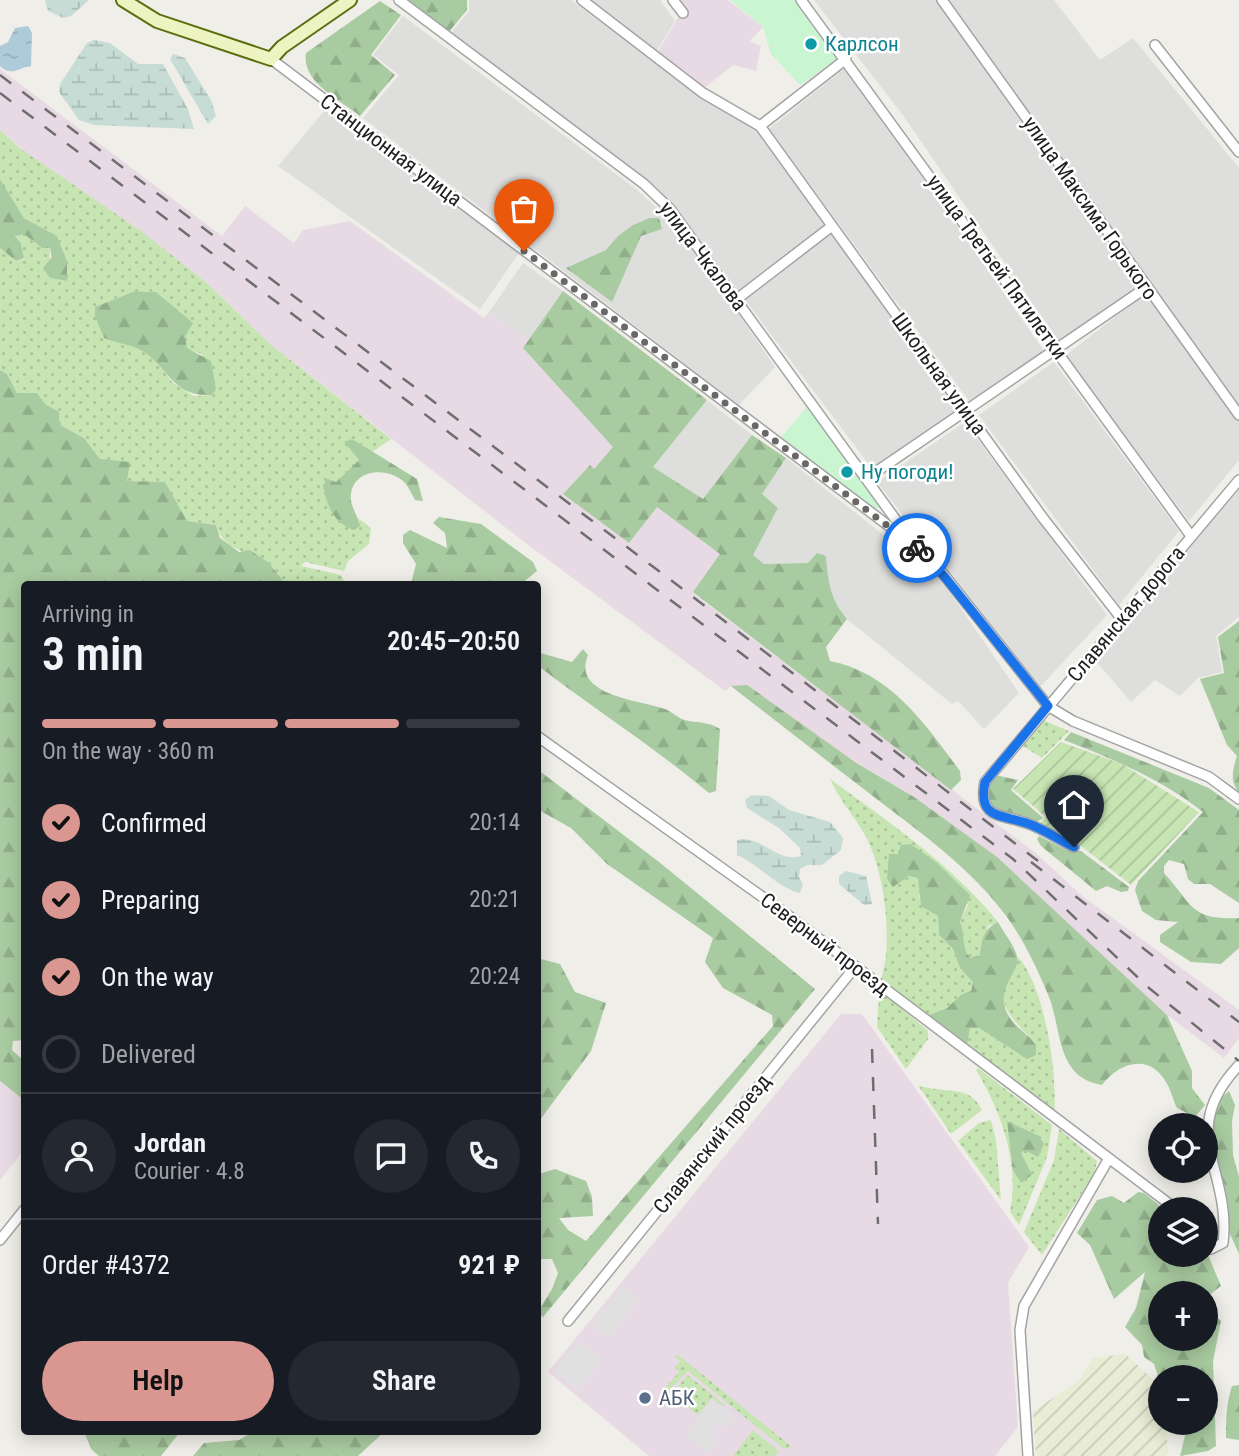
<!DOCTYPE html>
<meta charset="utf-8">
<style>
:root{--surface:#171b24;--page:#242831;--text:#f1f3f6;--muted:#9ea1a6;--line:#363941;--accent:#da9690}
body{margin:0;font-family:"Roboto Condensed",sans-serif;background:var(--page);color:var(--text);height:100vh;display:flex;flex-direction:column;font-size:26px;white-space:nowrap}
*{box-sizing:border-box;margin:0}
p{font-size:23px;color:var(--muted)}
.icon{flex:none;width:38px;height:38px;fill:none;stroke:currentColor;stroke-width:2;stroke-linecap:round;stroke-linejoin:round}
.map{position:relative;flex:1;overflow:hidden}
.sheet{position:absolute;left:21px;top:581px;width:520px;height:854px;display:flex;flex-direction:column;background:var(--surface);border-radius:7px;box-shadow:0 4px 18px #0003}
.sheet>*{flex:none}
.fabs{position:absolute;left:1148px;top:1113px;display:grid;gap:14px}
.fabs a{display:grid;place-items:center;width:70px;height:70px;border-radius:50%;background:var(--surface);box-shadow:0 4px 18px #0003;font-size:35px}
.pin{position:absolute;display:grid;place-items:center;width:60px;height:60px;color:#fff;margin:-72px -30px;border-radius:50% 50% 50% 0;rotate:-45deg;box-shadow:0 0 7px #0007}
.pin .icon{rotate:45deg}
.courier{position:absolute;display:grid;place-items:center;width:70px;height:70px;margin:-35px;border:5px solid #1a73e8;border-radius:50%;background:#fff;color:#222;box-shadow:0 2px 9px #0007}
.overview em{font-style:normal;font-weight:600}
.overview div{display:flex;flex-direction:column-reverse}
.overview{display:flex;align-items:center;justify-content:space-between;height:119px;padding:0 21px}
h1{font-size:46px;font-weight:600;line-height:52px}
.bar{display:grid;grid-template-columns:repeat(4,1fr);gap:10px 7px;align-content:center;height:84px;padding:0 21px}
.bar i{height:9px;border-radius:5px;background:var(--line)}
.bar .selected{background:var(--accent)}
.bar p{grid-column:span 4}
.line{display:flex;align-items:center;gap:18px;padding:0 21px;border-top:2px solid var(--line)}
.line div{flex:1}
.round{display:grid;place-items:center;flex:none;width:74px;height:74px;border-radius:37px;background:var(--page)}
ol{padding:0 21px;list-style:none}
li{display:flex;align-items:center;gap:21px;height:77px}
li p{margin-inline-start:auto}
li .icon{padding:7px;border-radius:50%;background:var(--accent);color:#111;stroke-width:4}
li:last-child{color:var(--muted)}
li i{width:38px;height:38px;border:4px solid var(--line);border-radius:50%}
.primary-button{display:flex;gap:14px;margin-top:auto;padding:14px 21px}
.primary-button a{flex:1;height:80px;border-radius:42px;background:var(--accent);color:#111;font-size:28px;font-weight:600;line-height:80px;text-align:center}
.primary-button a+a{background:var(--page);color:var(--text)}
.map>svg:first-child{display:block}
.residential{fill:#dededd}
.industrial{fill:#e8dae4}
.farmland{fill:url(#farmland-furrows)}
.grass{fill:url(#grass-dots);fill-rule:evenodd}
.forest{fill:url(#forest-firs);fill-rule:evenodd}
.wetland{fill:url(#wetland-marsh)}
.park{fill:#caf5d1}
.garden{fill:url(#garden-furrows)}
.parking{fill:#e0e0e0}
.water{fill:url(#water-ripples)}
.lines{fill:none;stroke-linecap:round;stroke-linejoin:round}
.street-casing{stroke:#a4a4a4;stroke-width:12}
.secondary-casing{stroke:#5c6f10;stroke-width:16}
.street{stroke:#fff;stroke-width:9}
.secondary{stroke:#edf4c2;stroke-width:12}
.rail{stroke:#6e6e6e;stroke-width:2.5;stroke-dasharray:14 14;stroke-linecap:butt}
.done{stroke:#696866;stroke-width:7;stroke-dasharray:0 12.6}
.route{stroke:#1a73e8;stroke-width:9}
.culture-dot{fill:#0f9aa8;stroke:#fff;stroke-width:2.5}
.service-dot{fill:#5c6f8a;stroke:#fff;stroke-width:2.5}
.labels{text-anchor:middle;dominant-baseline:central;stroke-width:5;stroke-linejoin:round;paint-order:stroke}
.culture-label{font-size:21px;fill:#0d838f;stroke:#fff;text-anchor:start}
.street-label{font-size:21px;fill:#202020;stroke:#fff}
.service-label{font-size:21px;fill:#4e5e75;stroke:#fff;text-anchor:start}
</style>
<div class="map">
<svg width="1239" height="1456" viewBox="0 0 1239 1456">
<defs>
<pattern id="farmland-furrows" width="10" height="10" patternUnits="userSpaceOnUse" patternTransform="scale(1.75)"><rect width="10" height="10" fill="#e9edd5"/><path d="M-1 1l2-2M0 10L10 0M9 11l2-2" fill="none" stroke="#c8cbb7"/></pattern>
<pattern id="grass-dots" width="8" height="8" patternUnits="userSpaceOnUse" patternTransform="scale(1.75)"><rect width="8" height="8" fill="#c7e5b3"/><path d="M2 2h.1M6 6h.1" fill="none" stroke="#abc49a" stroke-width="1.8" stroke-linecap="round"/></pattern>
<pattern id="forest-firs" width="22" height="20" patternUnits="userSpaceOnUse" patternTransform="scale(1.75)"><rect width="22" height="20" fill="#a9cba1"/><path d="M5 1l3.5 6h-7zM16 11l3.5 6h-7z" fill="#91ae8a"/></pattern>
<pattern id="wetland-marsh" width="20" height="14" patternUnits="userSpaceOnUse" patternTransform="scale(1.75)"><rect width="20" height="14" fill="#c6dcd4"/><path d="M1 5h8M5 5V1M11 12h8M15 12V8" fill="none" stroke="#aabcb6"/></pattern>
<pattern id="garden-furrows" width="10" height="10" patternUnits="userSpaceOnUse" patternTransform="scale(1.75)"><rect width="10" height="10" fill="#c7e5b3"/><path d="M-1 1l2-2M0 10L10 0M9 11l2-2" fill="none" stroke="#abc49a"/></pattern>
<pattern id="water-ripples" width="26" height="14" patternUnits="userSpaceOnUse" patternTransform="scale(1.75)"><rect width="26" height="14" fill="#adcbd9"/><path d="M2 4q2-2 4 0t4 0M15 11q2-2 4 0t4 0" fill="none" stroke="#95aeba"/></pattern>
</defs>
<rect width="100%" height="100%" fill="#f0eee8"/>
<path class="residential" d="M469,0H571L698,96L755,129L962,410L873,470L688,224L641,181L449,35L469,11Z
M585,0H660L675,21L655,54Z
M814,0H937L1141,286L1058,340L902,114Z
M949,0H1054L1100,60L1133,38L1239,168V407Z
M403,16L636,189L680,229L775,367L739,405L363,118L399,75L373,55Z
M846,67L1044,351L970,402L769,129Z
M325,110L519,253L480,309L278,166Z
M523,263L563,291L529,340L489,312Z
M1148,291L1239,422V460L1189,521L1065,356Z
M1054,362L1179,531L1119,605L979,415Z
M707,400L752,435L703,500L653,467Z
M965,422L1107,615L1038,689L877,482Z
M786,458L943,582L1019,693L984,729L958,701L952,704L847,619L835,605L828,586L826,556L808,563L764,564L752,555L778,508L762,494Z
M1239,490V617L1216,636L1222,672L1198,678L1180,696L1155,680L1131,702L1095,660Z"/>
<path class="industrial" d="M673,0H728L763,27L750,41L761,46L756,71L733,65L703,89L656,55L680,14Z
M0,69L222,236L245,206L294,243L303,230L350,221L484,318L489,312L529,340L523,348L614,447L594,469L589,466L563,494L629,543L657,506L721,554L693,593L1038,855L1081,895L1239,1010V1038L1224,1058L1167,1015L914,797L731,686L725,691L523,541L270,344L207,283L141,232L21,149L0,130Z
M841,1014H862L1029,1247L1008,1283L1018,1427L995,1456H649L548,1372Z
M0,1081L24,1100V1150L0,1180Z"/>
<path class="farmland" d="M1125,1354L1153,1379L1160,1397V1423H1166L1168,1452L1166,1456H1036L1033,1412L1080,1379L1093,1358Z"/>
<path class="grass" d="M0,130L21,149L141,231L207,283L270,344L391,439L372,452L352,439L349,448L359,460L336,482L360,526L358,518L371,528L369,544L348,561L344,571L305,562L301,566L341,575L346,584H286C281,578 275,568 268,563C248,550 224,552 216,525L187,521L165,483L126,481L100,459L84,438L60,425L59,412L44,404L37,393H17L7,374L0,370V248L16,261L24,259L21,243L15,235L24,234L42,248H50V278L67,281V261L57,236L24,218L0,179ZM135,291C142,291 152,290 158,294C173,303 184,332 187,349L202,354L211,395L194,396L173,383L160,365L95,307Z
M1043,720L1069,731L1042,758L1021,745Z
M830,779C890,823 951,864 998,922L988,926L980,955L970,958C961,947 966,935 960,922L968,905L912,844L893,886L909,876L918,878L921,887L919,897L938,916L939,935L953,949L960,968L974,982L971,991L962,994L947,1008L926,1016L881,979C894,942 884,869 865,835C854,816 839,799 830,779Z
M1018,957C1045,986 1058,1076 1054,1114L967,1046L970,1027L979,1028L1019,1054L1036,1055V1045C1024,1028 993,1008 1006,982C1010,972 1017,969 1018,957Z
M886,995L928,1031V1039L906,1069L877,1027L879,996Z
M978,1068L1052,1125L1047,1157L1019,1225L1010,1212C1020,1164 1001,1111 976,1070Z
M918,1085C945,1095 969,1083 982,1110L951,1134Z
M991,1120L996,1141L1001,1200L958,1141L979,1123Z
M1059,1129L1097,1161L1094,1174L1042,1255L1024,1232L1054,1160Z
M677,1354L792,1447L784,1449L688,1371L668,1391L665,1388L679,1372L674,1368L680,1361L675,1357Z
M688,1375L689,1376L725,1405L724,1407L712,1398L698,1415L688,1407L691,1402L680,1393L676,1396L672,1393Z
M753,1430L779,1451L774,1456H733Z"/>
<path class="forest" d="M404,0H467V10L448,33Z
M380,1L401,15L371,55L395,75L360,116C340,100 301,82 306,53Z
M0,179L24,218L57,236L67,261V281L50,278L43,268L52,257L50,248H42L24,234L15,236L21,243L24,258L16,261L0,248Z
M650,218H659L662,229L641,236L612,302L566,268L606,250L618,236L633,225Z
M135,291L156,292L193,323L185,337L187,348L211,361L216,390L211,395C171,397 170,367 141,350C130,344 116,343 104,338L95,316V307Z
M563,291L707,400L653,467L703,499L752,435L786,458L762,494L778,508L753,555L764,564L808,563L817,553L826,556C828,582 830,599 847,619L826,647L830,661C891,673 925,724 960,771L961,780L951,790L693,592L720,554L657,507L629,543L563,494L590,465L594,469L613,447L523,348Z
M0,370L7,374L17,393H37L45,404L59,412L60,425L84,438L100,459L130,462L127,481L165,482L187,521L216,525L220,538L239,552L250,550L269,563L286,584H24V1040L13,1041L12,1050L24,1061V1100L0,1081Z
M352,439L417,479L423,501L415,500C412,495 408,485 403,481C387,467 354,469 351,494C349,505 358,515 360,526L353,530C332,521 327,505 323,485L328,479L336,482L359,460L344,442Z
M439,517L481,524L533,562L537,571L521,584H411L416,564L403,543V535L410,530L447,548L445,533L433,523Z
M1239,621V792C1229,780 1233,770 1237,756L1227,745L1200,679L1224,673L1218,637Z
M583,649L588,655C571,696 641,700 665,709C673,712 679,720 689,721C701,723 709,722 720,729L716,791L709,793C654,747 594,709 537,665V652L572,662Z
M747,685L855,762L914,797L997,857L1167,1015L1192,1071V1088L1205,1105L1195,1117L1177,1108C1173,1100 1171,1090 1166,1082C1149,1052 1118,1063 1102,1085C1056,1078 1062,1030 1049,997C1038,970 1024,941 1007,917C971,868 921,833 874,797C826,760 778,723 731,686Z
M1071,732L1209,788L1239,810V903L1210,884H1194L1188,879L1184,864L1169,860L1164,866V873C1194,906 1190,920 1239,918V948L1221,964L1191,962L1160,942V935L1178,922L1156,920L1142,911L1135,890L1138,881L1203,812C1161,779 1113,759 1064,740Z
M537,769L659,862L815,989L543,1317L537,1313L552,1289L558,1273L552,1259H537L539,1174L555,1169L586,1181L592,1197L593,1216L559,1218L568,1230L586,1241L773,1026L772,1015L723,988L705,962L713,938L607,864L571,828L537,809Z
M995,775L1018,780L1011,790L1043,818L1035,823L1004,814L988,805L989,783Z
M1039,836L1066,850L1081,851L1129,887L1128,891L1121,892L1107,886L1096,891L1041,846L1037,839Z
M911,844L937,863L970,895L960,922C966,935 961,947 970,958L980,955C982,940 983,929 998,922C1004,933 1014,945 1017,956C1022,974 988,990 1013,1022C1020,1030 1030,1036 1036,1045V1055L1027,1059L979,1028H970L967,1046L926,1016L947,1008L962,994L971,991L973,982L960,968L953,949L939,935L938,916L921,906L918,878L909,876L893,887L887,879L889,854H898L901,845Z
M537,958L560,964L575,992L606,1003L591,1051L537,1124Z
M1229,1091L1235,1105L1232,1121L1233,1155L1239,1177V1254L1230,1234L1213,1138V1121L1221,1098Z
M1007,1121L1039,1136L1044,1144L1038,1157L1025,1150L1021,1153L1032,1175L1021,1183L1013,1170Z
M1138,1192L1144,1193L1164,1209H1160V1255H1206V1250L1221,1286L1207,1297L1210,1310L1221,1321L1213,1361L1216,1446L1208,1451L1180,1456L1188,1423H1206V1377H1160V1382L1154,1364L1144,1357L1142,1345L1125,1327L1136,1308L1145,1272L1114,1299L1090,1245L1077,1233L1097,1200L1112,1196L1124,1203ZM1160,1293H1206V1339H1160Z
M1239,1385V1440L1226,1438C1226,1420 1226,1404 1232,1386Z
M84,1432H180L161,1456H99L92,1450Z
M253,1432H384L358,1456H193L204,1443L239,1440Z"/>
<path class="wetland" d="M45,0H89L71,16L63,18L48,11Z
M94,40L110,43L138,64H163L188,109L194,129L94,125L79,120L59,92L60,84L87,43Z
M173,54L185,58L211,100L216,116L208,124L170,59Z
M752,795L769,796L789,810L830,822L843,838L841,850L822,865H807L800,869L799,877L803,885L800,893C780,889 758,864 737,855V840C761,834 777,864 801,856L800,848L779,828L747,808L745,800Z
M846,871L866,876L872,904L864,905L839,884V876Z"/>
<path class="park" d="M730,0H794L839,58L800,85L771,54L763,27Z
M809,405L882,506L880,508H872L781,437Z"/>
<path class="garden" d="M1061,742L1122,764L1199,812L1131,885L1081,846L1038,825L1046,817L1013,789Z"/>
<path class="parking" d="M622,1287L638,1300L608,1338L592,1326Z
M579,1341L602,1361L577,1390L554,1370Z
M713,1399L735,1417L726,1429L718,1424L712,1430L711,1434L718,1440L708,1453L685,1434Z"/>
<path class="water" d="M28,26L32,33L31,66C18,68 11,77 0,66V46L8,42L15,28Z"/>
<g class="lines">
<defs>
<path id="street" d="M399,0L644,184L670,209L909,538
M582,0L703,93L760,126L1043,518L1121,618
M673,0L683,13
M801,0L1191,536
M942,0L1239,415
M1155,45L1239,152
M271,59L914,545L944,575L1048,706L1073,721L1209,777L1239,799
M760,126L846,59
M737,299L832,226
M867,478L1147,287
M537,736L789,916L1176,1209
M1074,847C1059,840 1045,830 1029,824C1005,814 977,821 985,782L1239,480
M0,1240L24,1210
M1206,1242L1211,1249L1223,1243C1232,1169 1175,1133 1239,1065
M568,1321L855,967
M1028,1456L1020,1330L1024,1306L1108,1160"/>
<path id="secondary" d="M123,0L157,21L271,59L282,47L350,0"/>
</defs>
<use href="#street" class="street-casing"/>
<use href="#secondary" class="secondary-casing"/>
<use href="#street" class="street"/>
<use href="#secondary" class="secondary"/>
<path class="rail" d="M0,75L680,587L1042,864
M0,93L1013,859L1149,988L1239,1061
M1031,862L1239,1022
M872,1049L878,1224"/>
</g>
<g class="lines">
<path class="done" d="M524,251L917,548"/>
<path class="route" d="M917,548L944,576L1048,706L985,782C977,821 1004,814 1029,824C1045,830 1059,840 1074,847"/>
</g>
<g class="culture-dot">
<circle cx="811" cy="44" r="7"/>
<circle cx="847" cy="472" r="7"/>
</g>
<circle class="service-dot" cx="645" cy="1398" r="7"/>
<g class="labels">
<g class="culture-label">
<text x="825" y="44">Карлсон</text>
<text x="861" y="472">Ну погоди!</text>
</g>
<g class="street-label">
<text transform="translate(391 150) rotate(37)">Станционная улица</text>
<text transform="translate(1090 208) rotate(55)">улица Максима Горького</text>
<text transform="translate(703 256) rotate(53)">улица Чкалова</text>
<text transform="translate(997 267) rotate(54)">улица Третьей Пятилетки</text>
<text transform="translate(939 374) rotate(54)">Школьная улица</text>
<text transform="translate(1126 614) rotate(-50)">Славянская дорога</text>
<text transform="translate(825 944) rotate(37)">Северный проезд</text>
<text transform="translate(712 1144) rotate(-51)">Славянский проезд</text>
</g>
<g class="service-label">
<text x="659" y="1398">АБК</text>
</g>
</g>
</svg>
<div class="fabs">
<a><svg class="icon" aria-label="locate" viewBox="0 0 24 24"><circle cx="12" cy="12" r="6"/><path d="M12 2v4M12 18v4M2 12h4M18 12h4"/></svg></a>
<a><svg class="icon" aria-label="layers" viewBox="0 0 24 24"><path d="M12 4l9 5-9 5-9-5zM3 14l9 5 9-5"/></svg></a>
<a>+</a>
<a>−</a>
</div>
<div class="pin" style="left:524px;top:251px;background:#ea580c"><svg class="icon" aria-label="bag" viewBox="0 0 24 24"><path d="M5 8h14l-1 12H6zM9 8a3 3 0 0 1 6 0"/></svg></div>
<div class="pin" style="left:1074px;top:847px;background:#1f2937"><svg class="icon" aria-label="home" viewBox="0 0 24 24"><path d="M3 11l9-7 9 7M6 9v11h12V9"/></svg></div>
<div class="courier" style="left:917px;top:548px"><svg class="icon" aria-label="bike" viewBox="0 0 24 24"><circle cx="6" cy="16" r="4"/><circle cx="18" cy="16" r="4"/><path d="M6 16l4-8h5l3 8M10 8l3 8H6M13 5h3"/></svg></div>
<section class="sheet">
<div class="overview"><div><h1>3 min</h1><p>Arriving in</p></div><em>20:45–20:50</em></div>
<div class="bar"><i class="selected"></i><i class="selected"></i><i class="selected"></i><i></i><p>On the way · 360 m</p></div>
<ol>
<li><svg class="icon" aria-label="check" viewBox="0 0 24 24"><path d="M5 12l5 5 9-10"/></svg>Confirmed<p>20:14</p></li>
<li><svg class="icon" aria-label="check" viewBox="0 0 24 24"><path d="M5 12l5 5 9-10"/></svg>Preparing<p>20:21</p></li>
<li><svg class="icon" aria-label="check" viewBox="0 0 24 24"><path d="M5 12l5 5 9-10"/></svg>On the way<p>20:24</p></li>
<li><i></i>Delivered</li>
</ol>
<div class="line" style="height:126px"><a class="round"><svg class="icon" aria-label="person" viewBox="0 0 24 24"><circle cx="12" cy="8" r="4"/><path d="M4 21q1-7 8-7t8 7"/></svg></a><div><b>Jordan</b><p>Courier · 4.8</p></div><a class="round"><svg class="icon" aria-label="chat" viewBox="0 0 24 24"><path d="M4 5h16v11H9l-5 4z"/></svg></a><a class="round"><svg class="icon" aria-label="phone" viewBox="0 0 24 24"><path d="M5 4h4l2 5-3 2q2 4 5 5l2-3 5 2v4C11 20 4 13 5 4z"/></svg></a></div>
<div class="line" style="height:91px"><div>Order #4372</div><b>921 ₽</b></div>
<div class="primary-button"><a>Help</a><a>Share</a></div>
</section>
</div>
